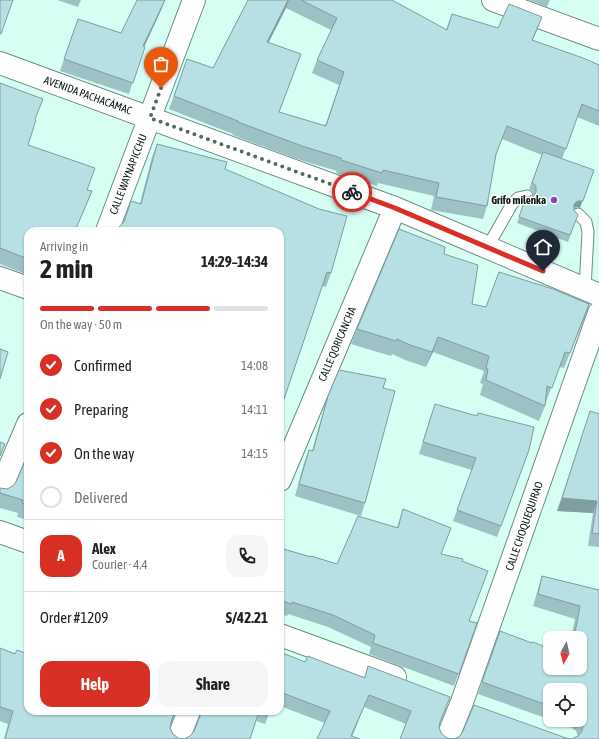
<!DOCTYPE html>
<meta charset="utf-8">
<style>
:root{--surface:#fff;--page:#f6f6f6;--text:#202124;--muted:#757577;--line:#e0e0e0;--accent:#d93025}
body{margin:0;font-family:"Asap Condensed",sans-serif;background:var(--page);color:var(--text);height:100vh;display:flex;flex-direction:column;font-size:15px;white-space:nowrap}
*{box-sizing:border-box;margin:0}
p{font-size:13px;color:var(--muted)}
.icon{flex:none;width:22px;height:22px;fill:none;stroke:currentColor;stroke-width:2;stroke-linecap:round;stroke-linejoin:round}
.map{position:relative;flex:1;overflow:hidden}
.side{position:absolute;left:24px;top:227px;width:260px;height:488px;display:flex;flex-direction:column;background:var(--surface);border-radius:12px;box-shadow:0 1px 3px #0004}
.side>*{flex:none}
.needle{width:26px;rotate:188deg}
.buttons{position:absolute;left:543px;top:631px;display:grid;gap:8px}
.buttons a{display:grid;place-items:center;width:44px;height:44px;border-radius:8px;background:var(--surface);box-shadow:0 1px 3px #0004;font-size:20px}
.pin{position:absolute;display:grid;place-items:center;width:34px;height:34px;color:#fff;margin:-41px -17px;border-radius:50% 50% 50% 0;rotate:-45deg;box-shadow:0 0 4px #0007}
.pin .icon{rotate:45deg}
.courier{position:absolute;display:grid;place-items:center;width:40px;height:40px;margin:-20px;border:3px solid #d93025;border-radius:50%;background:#fff;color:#222;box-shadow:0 1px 5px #0007}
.overview em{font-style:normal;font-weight:700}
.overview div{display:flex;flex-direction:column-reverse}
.overview{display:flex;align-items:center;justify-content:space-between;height:68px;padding:0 16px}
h1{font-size:26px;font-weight:700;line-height:30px}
.bar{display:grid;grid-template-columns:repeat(4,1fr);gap:6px 4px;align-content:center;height:48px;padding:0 16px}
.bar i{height:5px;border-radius:3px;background:var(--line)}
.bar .on{background:var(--accent)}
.bar p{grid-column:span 4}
.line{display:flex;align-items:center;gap:10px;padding:0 16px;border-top:1px solid var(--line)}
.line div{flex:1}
.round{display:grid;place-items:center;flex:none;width:42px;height:42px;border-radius:12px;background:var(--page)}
ol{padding:0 16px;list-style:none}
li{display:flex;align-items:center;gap:12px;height:44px}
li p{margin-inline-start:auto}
li .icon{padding:4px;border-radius:50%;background:var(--accent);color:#fff;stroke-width:4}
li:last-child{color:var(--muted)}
li i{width:22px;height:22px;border:2px solid var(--line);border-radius:50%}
.primary-button{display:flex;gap:8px;margin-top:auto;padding:8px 16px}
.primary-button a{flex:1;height:46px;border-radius:12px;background:var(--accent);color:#fff;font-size:16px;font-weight:700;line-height:46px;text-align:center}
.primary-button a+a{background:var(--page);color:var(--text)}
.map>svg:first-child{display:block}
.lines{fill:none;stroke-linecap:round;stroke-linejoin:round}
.lane-casing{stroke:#698e85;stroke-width:13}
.street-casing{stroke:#698e85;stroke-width:24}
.lane{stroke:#fff;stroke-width:11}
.street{stroke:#fff;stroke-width:22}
.wall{fill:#9dc1c4;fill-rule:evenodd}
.shaded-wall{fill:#809da0}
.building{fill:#b7e0e4;stroke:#809da0}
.done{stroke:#526a64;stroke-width:4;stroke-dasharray:0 7.2}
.route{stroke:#d93025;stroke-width:5}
.poi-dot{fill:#8d45b7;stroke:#fff;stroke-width:1.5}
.labels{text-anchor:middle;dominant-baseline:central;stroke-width:3;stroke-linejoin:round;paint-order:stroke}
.street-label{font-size:11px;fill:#0b1a17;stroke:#fff}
.poi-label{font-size:11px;font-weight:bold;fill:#0b1a17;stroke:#fff;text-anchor:end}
</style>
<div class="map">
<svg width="599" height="739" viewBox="0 0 599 739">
<rect width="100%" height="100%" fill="#d6fef3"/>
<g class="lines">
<defs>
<path id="lane" d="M578,214L586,222L588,232L585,289
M487,248L512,204L518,198L527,196"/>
<path id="street" d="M493,0L599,39
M0,63L395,208L599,295
M107,231L194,0
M0,278L28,288
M280,480L395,208
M0,490L28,424
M0,532L28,542
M280,635L395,677
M178,739L189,711
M447,739L462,702L599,313"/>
</defs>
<use href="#lane" class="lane-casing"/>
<use href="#street" class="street-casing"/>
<use href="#lane" class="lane"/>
<use href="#street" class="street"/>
</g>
<path class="wall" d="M57,0H81L78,7Z
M248,0H392L446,30L452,14L498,28L537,30L532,41L599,65V126L577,117L562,159L580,208L576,207L574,209L578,215L568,242L517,223L526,197L534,195L532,191L529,189L542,155L502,139L496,156L487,206L483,219L431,210L434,196L378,183L377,186L336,173L337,171L297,159L233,135V134L169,109L187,59L213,68ZM286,8L331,30L317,60L312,73L339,85L325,126L279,112L269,42Z
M529,0H550L547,7Z
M162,8L144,47L129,94L60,71L74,30L121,33Z
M0,83L35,120L28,145L87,190L92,191L75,231H28V275L0,264Z
M157,144L225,169L331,273L326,287L322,286L280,231H117L118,228L140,203L152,157Z
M444,254L472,304L486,307L589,304L564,368L559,367L546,402H545V406L539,421L480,395L483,384L480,383L484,371L433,352L426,367L405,360L392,354L391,356L351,344L357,329Z
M383,388L365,503L361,516L295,496L304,463L309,450L312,451L324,408L328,396Z
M435,404L476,416L478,413L529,450L497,537L453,521L472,470L419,454L431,415Z
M590,411L599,414V547L588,546L593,513L557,511Z
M28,454V520L17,517L18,513L0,508V488L7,489L13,486L16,482Z
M403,509L441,554L462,561L469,621L477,623L454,686L369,654L371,647L328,627L288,614L287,616L280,614V548L337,564L397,527Z
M542,576L599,590V739H400L406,724L364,707L317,739L325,723L280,706V652L305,662L364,678L368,666L446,709L440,724L439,728L442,734L447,738L454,739L566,738L572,739L578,736L576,731L571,727L478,694L500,631L580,668V638H571L575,619L533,606L538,589ZM550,690H580V720H550Z
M0,648L176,711L171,724L170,728L173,734L178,738L184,739L190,736L194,731L201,714V711H270L265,724L256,721L250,739H4L8,724L0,721Z"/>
<path class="shaded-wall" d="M165,0L162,8L139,58L143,46Z
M288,0H289L286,8L262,55L267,42Z
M542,17L537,30L527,53L532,40Z
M594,170L580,208L576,207L573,209L574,205Z
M589,304L584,319L564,368L570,353Z
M438,337L433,352L426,367Z
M562,498L597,501L593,513L557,511Z
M369,695L364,707L351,739H350Z"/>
<path class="building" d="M0,0H13L1,34H0Z
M137,0H165L143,46L145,47L133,83L64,59L78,19L121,33Z
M248,0H288L267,42L301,54L279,112L326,126L344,72L317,60L337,18L301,0H392L447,30L452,14L498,28L509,4L542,17L532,40L583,58L599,65V111L582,104L566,149L507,126L496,154L487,206L436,197L439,183L383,170L382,173L341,160V158L302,146L238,122V121L174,96L187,59L213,68Z
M0,83L43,99L35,119L36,120L28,145L95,168L87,190L92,191L75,231H28V259L0,248Z
M157,144L227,162L225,169L319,209L347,216L331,273L327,272L280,411V231H118V228L124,222L131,201L141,204Z
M543,152L594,170L583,201H578L575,203L574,205V210L578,215L570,235L519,217L526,197L534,195L536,192V187L534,184L532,183Z
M399,229L445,247L444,254L478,265L472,304L486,307L499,272L553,289L589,304L570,353L565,352L552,388L547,386L545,406L486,380L488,369L486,368L489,356L438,337L432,352L410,345L397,339L396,341L357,329Z
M0,349L8,352L0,379Z
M339,370L386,379L383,388L395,391L365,503L299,484L309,450L313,451L328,396Z
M435,404L477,416L478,413L534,427L529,450L501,526L457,510L476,458L423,442Z
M590,411L599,414V534L592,533L597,501L562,498Z
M0,442L5,444L0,456Z
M28,454V505L22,503L23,500L0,493V488L7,489L13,486L16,482Z
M403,509L451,528L441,554L463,559L462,561L488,571L469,621L477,623L459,674L373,643L375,635L333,615L292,602L291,604L280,600V548L311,557V556L337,564L358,516L398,528Z
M542,576L599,590V739H400L411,711L369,695L351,736L360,739H317L330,711L280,692V652L305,662L308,656L365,678L368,666L450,697L440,722L439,728L442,734L447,738L454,739L460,736L463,731L474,705L566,738L572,739L578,736L582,731L583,725L580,718V690H550V706L482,682L500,631L532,643L533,642L550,649V668H580V638H574L580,606L538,594Z
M0,648L15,654L17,650L28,654V711H175L171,722L170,728L173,734L178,738L184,739L190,736L194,731L202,711H259L250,739H5L13,711L0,707Z"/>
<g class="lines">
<path class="done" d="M161,88L150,118L352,192"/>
<path class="route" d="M352,192L395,208L543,271"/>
</g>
<circle class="poi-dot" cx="554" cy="200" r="4"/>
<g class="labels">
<g class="street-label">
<text transform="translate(88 95) rotate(20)">AVENIDA PACHACÁMAC</text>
<text transform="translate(128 174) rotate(-69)">CALLE WAYNAPICCHU</text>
<text transform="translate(337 344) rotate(-67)">CALLE QORICANCHA</text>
<text transform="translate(524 526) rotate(-71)">CALLE CHOQUEQUIRAO</text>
</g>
<g class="poi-label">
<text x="546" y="200">Grifo milenka</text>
</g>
</g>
</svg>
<div class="buttons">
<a><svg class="needle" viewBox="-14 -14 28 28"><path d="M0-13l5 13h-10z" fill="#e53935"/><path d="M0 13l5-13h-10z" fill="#757577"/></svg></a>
<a><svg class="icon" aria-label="locate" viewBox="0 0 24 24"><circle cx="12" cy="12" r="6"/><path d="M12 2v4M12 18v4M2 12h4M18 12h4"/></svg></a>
</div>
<div class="pin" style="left:161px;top:88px;background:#ea580c"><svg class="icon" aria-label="bag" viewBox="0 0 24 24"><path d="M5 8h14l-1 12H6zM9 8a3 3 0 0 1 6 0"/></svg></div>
<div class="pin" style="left:543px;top:271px;background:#1f2937"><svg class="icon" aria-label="home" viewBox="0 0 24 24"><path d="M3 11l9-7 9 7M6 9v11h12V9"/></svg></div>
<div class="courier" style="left:352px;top:192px"><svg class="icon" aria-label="bike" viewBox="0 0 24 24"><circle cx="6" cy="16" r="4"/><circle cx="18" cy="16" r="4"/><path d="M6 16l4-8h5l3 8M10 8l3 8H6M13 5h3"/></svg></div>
<section class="side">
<div class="overview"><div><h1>2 min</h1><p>Arriving in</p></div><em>14:29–14:34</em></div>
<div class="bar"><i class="on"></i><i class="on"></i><i class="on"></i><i></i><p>On the way · 50 m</p></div>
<ol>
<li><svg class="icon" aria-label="check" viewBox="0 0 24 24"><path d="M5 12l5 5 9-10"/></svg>Confirmed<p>14:08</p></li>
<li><svg class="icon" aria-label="check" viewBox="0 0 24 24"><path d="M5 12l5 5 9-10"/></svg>Preparing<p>14:11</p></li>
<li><svg class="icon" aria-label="check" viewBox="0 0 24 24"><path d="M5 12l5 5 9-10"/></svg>On the way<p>14:15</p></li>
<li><i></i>Delivered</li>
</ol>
<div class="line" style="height:72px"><b class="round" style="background:var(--accent);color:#fff">A</b><div><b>Alex</b><p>Courier · 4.4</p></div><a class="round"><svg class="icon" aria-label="phone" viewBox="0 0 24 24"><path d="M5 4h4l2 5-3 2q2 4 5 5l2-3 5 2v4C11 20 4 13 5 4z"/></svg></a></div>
<div class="line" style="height:52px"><div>Order #1209</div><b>S/42.21</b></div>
<div class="primary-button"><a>Help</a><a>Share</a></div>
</section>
</div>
